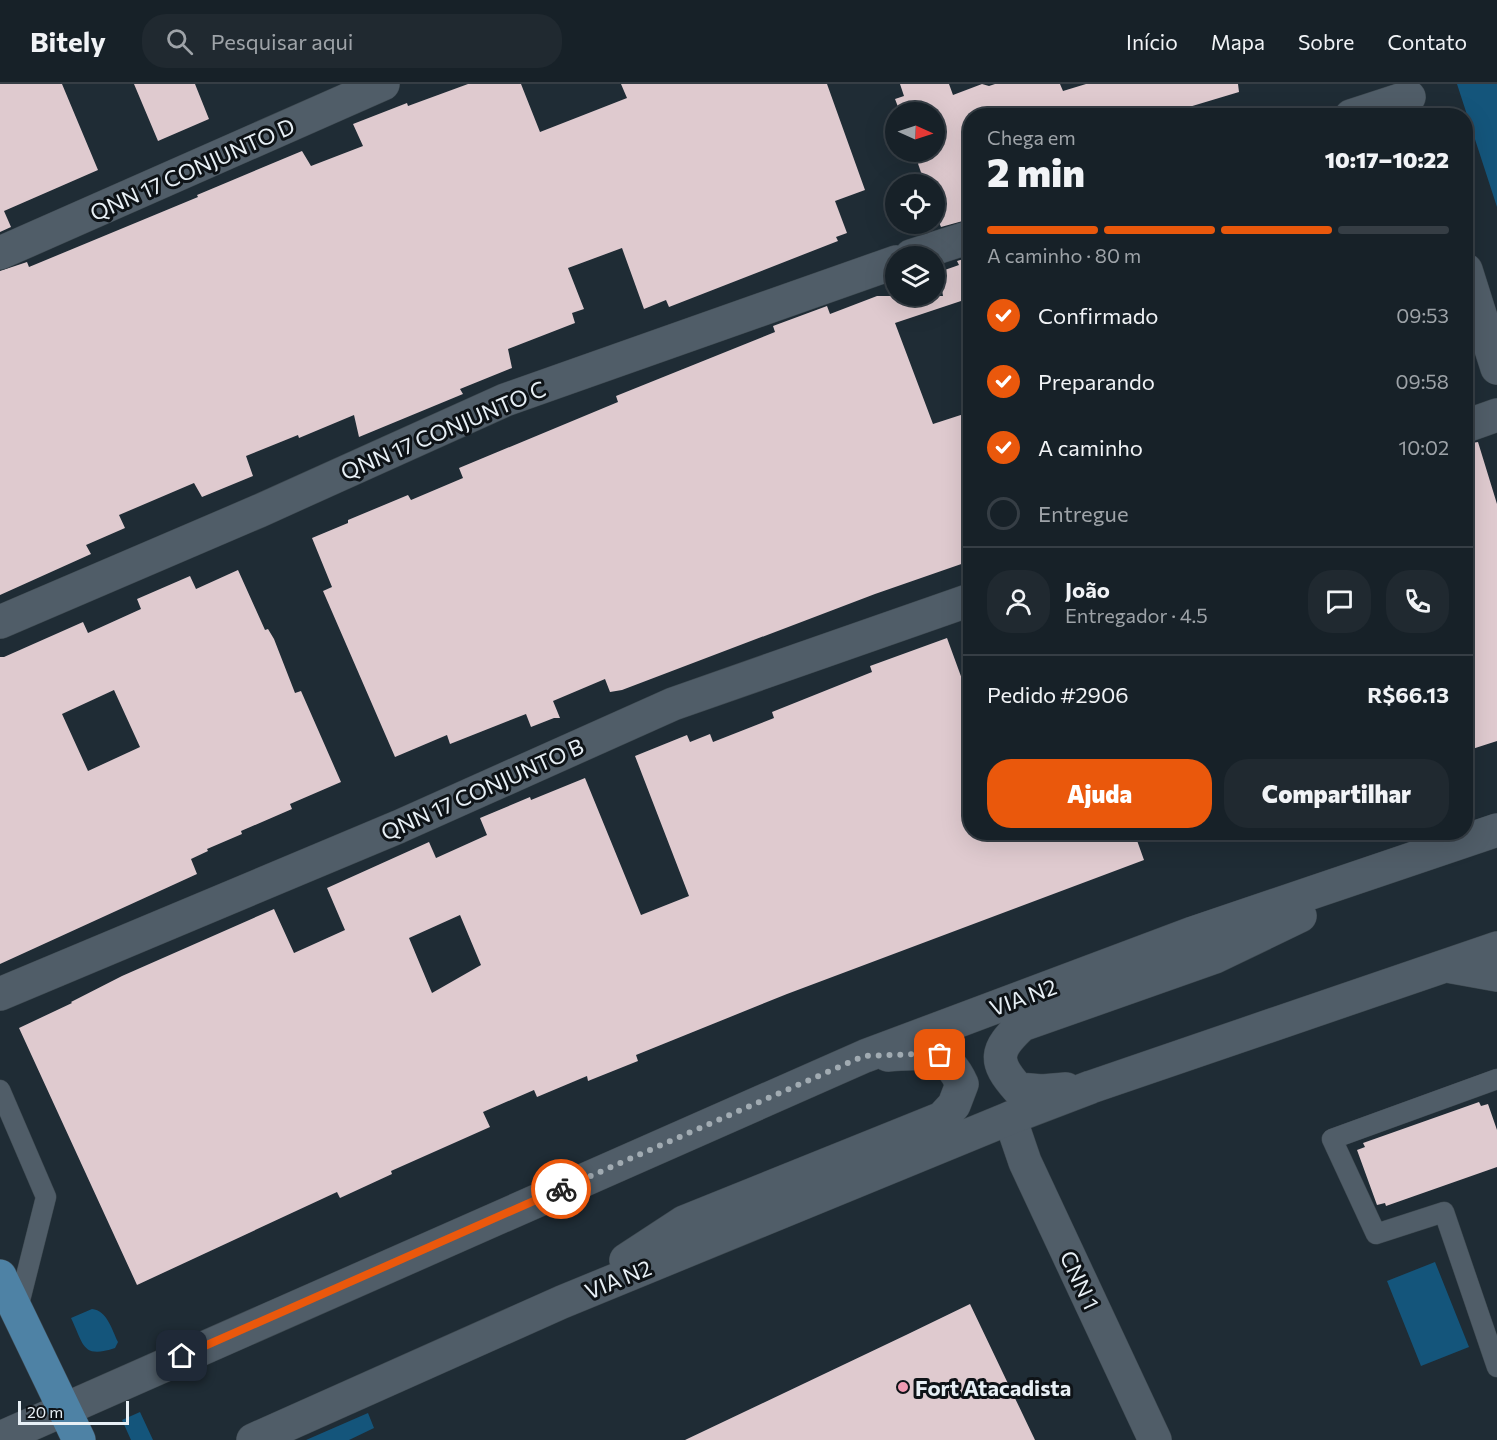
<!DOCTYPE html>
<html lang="pt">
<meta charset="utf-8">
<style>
:root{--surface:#172128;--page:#202930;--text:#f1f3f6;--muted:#9ea3a8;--line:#363e45;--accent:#ea580c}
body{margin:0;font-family:Commissioner,sans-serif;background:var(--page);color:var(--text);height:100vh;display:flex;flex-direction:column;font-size:22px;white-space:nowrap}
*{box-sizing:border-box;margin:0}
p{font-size:20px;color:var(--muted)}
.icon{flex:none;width:33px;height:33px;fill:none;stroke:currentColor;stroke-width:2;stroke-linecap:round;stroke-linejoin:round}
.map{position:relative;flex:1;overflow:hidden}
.drawer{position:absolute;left:963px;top:24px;width:510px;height:732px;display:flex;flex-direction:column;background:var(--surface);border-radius:24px;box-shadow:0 6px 24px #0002,0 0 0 2px var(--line)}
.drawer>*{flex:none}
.needle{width:39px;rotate:93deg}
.tools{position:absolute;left:885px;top:18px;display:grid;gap:12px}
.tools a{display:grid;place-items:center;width:60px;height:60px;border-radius:50%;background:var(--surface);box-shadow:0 6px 24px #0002,0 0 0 2px var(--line);font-size:30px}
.scale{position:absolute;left:18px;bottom:15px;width:111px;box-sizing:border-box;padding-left:6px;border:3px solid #e7eff5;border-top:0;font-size:16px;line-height:21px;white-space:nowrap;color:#e7eff5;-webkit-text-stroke:4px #0e1317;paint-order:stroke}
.pin{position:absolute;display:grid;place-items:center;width:51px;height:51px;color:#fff;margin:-26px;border-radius:12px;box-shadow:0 3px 9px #0006}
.courier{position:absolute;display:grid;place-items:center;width:60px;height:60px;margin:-30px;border:4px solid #ea580c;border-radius:50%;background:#fff;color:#222;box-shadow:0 2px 8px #0007}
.headline em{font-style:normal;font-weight:800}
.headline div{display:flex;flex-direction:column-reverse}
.headline{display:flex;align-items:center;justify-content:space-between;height:102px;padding:0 24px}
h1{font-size:39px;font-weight:800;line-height:45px}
.bar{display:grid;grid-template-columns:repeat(4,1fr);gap:9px 6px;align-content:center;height:72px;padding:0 24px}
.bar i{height:8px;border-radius:4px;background:var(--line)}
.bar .selected{background:var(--accent)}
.bar p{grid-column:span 4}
.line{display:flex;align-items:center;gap:15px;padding:0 24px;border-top:2px solid var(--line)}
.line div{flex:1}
.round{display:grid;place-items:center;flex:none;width:63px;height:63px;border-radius:24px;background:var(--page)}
ol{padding:0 24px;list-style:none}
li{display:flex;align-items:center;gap:18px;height:66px}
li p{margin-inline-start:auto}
li .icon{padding:6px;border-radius:50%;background:var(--accent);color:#fff;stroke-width:4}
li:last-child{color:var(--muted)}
li i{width:33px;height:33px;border:3px solid var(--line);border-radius:50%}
.primary-button{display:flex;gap:12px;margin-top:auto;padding:12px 24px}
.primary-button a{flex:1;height:69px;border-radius:24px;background:var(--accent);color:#fff;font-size:24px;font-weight:800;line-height:69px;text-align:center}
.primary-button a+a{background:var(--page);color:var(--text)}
header{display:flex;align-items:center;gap:36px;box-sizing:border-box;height:84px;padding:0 30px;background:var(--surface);border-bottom:2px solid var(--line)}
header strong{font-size:28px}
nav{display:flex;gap:33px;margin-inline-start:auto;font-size:21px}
.search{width:420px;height:54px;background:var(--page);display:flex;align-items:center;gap:15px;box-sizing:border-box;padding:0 21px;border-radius:24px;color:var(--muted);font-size:22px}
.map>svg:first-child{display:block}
.green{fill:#14557b}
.building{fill:#dfcacf;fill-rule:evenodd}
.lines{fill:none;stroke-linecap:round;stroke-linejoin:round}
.lane-casing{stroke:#3e4950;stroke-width:21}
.street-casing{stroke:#3e4950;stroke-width:34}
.secondary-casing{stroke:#3e4950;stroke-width:34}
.primary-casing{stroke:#3e4950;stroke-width:34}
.lane{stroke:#505d68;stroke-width:20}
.street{stroke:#505d68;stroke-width:33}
.secondary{stroke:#505d68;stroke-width:33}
.primary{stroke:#4e82a5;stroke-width:33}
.done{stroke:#a1abb2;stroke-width:6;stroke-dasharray:0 10.8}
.route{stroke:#ea580c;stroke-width:8}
.poi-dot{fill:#f19ab2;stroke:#0e1317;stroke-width:2}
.labels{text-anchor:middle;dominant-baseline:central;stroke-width:6;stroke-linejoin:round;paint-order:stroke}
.street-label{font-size:22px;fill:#e7eff5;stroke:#0e1317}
.poi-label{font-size:22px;font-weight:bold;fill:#e7eff5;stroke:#0e1317;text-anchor:start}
</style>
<header>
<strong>Bitely</strong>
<div class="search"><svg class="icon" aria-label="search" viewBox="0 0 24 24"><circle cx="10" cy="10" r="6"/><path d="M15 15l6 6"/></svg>Pesquisar aqui</div>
<nav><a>Início</a><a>Mapa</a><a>Sobre</a><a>Contato</a></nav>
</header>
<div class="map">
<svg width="1497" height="1356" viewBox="0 0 1497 1356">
<rect width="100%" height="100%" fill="#1f2c35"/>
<path class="green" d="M1457,0H1497V123Z
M1435,1178L1469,1263L1421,1282L1387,1197Z
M92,1225C107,1226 112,1246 118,1258L115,1264C82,1275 84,1261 71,1234Z
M140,1328L153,1356H131L122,1336Z
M368,1329L374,1344L349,1356H306Z"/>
<path class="building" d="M0,0H62L98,86L4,127L11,143L0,148Z
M134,0H195L209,35L158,57Z
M468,0H521L540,48L627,14L621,0H827L865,106L835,117L847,149L836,153L838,157L669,223L666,216L644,225L622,164L568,184L584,225L572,229L575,239L508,265L512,284L460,305L463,310L359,353L354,331L299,354L298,351L246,372L253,392L202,413L194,399L119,431L125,444L86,461L91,470L0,511V187L27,178L29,183L198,113L197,111L302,67L311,82L363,62L353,40L407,19L408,22Z
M900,0H949L953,11L982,0L989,2L995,0H1060L1063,7L1086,0H1238L1239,8L1159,32H970V135L941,143L934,127V100H925L914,68H934V28H900L895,15L904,12Z
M970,173V214L895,239L933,340L970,328V477L875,510L622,606L610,608L605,595L553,617L560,634H554L531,643L526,630L450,660L447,651L395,673L323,507L332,503L312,454L348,439V436L408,411L411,416L463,394L459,384L618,318L616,312L775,248L773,242L827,222L830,230L877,212H943L939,188L959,181L957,177Z
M1478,358L1497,420V657L1466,667V360Z
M238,486L265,546L268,545L274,555L295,609L301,607L341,698L290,720L292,725L241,747L242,750L207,765L208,767L191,775L197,790L0,880V573H4L83,538L88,549L141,525L137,515L190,492L196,505ZM114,606L140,663L88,687L62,630Z
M947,554L970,617V748H1134L1144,776L787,910L636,971L638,977L588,997L587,992L537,1013L534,1006L483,1028L490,1043L391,1087L392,1090L340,1114L337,1108L137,1201L19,944L72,919L71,918L122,892L274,825L294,869L345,846L327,804L429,758L436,774L487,751L480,734L530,713L531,716L585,694L641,831L689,812L635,672L687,651L690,658L710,650L713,658L774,634L772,628L872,588L870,582ZM460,831L481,881L432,909L409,854Z
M1479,1018L1481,1022L1488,1020L1497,1046V1083L1386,1122L1385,1119L1377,1121L1357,1066L1365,1063L1363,1059Z
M970,1220L1035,1356H685L906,1251Z"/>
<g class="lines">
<defs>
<path id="lane" d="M1497,995L1332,1055L1376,1150L1444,1128L1497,1283
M0,1006L46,1113L17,1228"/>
<path id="street" d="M1351,32L1409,13
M0,169L383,0
M911,172L970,153
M1466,186L1497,284
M1466,342L1497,331
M0,538L259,427L505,316L896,178
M0,910L398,743L673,620L970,516
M1010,1034L1025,1078L1155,1356"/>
<path id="secondary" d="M1447,882L1497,891
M1066,1005L1042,1007L1018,1005C993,977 995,966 1022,941L1215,873L1300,832
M626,1176L684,1138L942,1034L954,1021L962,1000C945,962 924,969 888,971
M0,1354L865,972L1193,849L1497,746
M253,1356L562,1218L1010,1034L1091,1003L1497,864"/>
<path id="primary" d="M0,1192L79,1356"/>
</defs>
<use href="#lane" class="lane-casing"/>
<use href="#street" class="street-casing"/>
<use href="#secondary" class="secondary-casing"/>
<use href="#primary" class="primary-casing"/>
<use href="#lane" class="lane"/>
<use href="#street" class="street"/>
<use href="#secondary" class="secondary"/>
<use href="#primary" class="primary"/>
</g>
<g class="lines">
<path class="done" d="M561,1105L864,972L918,970L940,971"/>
<path class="route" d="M182,1272L561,1105"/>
</g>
<circle class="poi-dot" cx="903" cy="1303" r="6"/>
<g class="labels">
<g class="street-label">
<text transform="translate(192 85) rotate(-24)">QNN 17 CONJUNTO D</text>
<text transform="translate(443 346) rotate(-23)">QNN 17 CONJUNTO C</text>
<text transform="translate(482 705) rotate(-24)">QNN 17 CONJUNTO B</text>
<text transform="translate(1023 913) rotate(-20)">VIA N2</text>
<text transform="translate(618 1195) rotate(-22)">VIA N2</text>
<text transform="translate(1080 1196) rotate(65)">CNN 1</text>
</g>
<g class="poi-label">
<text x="915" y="1303">Fort Atacadista</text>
</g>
</g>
</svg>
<div class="tools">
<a><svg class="needle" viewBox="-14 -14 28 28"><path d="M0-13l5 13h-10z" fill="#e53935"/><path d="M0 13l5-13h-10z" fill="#9ea3a8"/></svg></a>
<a><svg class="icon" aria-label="locate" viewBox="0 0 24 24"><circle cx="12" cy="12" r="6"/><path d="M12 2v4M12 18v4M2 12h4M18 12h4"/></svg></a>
<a><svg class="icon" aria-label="layers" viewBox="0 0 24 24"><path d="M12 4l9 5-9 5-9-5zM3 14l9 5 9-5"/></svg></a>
</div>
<div class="scale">20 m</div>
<div class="pin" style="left:940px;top:971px;background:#ea580c"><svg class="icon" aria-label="bag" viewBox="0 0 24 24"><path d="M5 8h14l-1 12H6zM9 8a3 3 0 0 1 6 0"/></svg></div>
<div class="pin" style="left:182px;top:1272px;background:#1f2937"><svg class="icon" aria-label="home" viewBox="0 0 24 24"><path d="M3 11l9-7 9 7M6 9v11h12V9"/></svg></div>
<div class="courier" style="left:561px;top:1105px"><svg class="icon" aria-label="bike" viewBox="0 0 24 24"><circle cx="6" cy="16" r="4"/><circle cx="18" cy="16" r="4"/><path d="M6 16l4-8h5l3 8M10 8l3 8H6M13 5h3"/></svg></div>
<section class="drawer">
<div class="headline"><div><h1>2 min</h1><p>Chega em</p></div><em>10:17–10:22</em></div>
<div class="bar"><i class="selected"></i><i class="selected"></i><i class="selected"></i><i></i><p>A caminho · 80 m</p></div>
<ol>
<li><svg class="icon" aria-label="check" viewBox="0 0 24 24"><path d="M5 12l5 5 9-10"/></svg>Confirmado<p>09:53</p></li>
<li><svg class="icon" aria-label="check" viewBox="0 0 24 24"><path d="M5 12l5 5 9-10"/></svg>Preparando<p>09:58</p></li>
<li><svg class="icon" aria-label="check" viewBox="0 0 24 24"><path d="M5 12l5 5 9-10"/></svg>A caminho<p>10:02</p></li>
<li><i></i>Entregue</li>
</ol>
<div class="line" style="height:108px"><a class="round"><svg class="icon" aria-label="person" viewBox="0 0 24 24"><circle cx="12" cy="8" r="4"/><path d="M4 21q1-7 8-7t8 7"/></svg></a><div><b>João</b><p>Entregador · 4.5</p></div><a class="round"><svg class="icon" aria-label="chat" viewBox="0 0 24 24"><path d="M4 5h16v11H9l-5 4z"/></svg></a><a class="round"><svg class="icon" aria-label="phone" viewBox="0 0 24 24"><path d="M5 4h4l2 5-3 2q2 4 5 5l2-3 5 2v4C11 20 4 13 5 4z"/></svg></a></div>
<div class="line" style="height:78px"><div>Pedido #2906</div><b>R$66.13</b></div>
<div class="primary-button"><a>Ajuda</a><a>Compartilhar</a></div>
</section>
</div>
